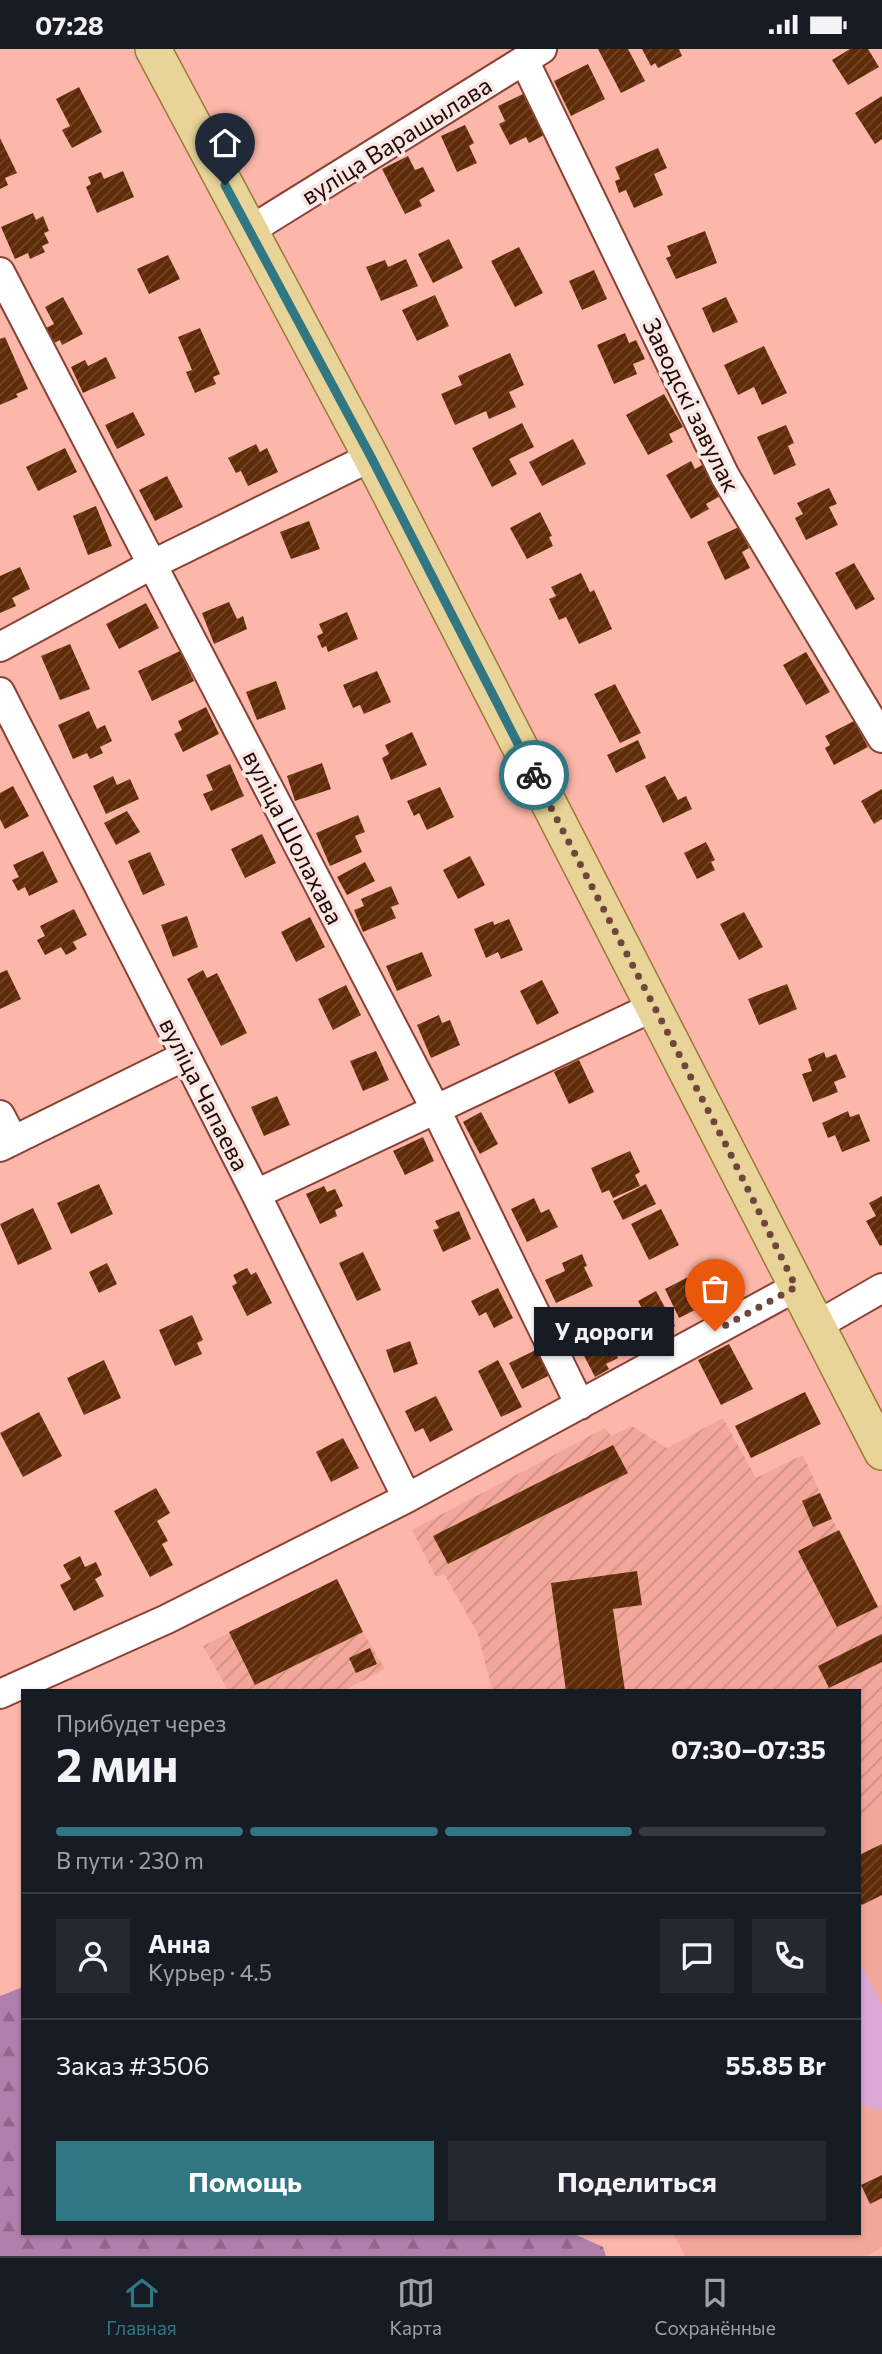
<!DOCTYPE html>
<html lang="ru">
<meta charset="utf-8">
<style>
:root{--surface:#171b24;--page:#242831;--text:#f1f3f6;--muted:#9ea1a6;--line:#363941;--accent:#307783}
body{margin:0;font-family:Commissioner,sans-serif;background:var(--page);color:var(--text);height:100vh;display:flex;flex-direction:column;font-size:26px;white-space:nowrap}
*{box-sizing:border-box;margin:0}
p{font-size:23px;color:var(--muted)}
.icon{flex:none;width:38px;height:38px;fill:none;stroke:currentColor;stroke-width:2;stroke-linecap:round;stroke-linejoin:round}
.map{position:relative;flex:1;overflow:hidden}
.sheet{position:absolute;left:21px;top:1640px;width:840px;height:546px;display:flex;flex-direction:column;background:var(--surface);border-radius:0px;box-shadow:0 2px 5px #0004}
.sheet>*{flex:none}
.pin{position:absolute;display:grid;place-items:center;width:60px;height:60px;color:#fff;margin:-72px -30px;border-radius:50% 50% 50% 0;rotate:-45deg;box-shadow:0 0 7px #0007}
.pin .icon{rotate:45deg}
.courier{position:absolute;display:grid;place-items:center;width:70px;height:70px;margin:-35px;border:5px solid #307783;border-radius:50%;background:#fff;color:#222;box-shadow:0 2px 9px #0007}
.bubble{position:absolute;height:49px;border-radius:0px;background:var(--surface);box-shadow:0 2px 5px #0004;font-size:23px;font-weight:700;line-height:49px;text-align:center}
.headline em{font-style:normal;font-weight:700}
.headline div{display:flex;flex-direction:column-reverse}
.headline{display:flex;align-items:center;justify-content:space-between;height:119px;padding:0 35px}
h1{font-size:46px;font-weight:700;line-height:52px}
.bar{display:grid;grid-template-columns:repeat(4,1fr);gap:10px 7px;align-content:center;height:84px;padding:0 35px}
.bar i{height:9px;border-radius:5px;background:var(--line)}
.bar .on{background:var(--accent)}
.bar p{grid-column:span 4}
.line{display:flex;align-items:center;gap:18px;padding:0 35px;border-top:2px solid var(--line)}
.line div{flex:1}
.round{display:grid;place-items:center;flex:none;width:74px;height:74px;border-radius:0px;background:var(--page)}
.action{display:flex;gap:14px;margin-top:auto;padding:14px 35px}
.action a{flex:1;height:80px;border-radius:0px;background:var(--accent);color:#fff;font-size:28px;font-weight:700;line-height:80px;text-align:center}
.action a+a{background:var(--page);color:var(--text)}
.status{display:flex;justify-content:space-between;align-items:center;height:49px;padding:0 35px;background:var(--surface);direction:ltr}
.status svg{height:19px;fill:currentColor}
.tabs{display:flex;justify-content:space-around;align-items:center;height:98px;border-top:2px solid var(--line);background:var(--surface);font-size:19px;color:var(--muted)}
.tabs a{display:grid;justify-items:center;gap:4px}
.tabs .on{color:var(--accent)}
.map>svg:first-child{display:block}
.built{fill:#f2a79a}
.industrial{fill:url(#industrial-furrows)}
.forest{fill:url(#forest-firs)}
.pitch{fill:#dca9d7}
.building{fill:url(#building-hatch)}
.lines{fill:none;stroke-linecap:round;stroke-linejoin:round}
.minor-casing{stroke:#8c4135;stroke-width:32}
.major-casing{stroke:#9a7938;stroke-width:38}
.minor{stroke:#fff;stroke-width:28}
.major{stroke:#e8d398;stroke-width:35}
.done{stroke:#70453e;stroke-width:7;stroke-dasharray:0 12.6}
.route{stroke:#307783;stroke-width:9}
.labels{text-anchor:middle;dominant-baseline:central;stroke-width:7;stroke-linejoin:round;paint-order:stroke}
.street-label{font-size:24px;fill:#240704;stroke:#f9e7e3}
</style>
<div class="status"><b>07:28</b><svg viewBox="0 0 49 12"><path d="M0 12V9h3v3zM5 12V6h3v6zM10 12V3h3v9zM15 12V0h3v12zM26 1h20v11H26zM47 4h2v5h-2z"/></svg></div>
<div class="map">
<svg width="882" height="2207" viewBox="0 0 882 2207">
<defs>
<pattern id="industrial-furrows" width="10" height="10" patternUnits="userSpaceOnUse" patternTransform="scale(1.75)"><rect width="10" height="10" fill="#f2a79a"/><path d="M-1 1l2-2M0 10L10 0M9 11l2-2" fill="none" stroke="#cf8e83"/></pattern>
<pattern id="forest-firs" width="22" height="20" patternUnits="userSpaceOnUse" patternTransform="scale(1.75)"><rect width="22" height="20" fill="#b17fac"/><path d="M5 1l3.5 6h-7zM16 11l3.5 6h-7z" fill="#90668a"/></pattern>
<pattern id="building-hatch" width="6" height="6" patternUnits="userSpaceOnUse" patternTransform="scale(1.75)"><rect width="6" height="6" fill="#5f2c07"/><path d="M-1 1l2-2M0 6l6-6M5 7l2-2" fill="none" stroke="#72472a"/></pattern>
</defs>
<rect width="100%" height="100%" fill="#fdb7aa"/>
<path class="built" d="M882,1759V2198L867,2207H685L673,2184H859V1770Z"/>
<path class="industrial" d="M723,1369L756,1429L803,1406L832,1470L878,1557L882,1556V1759L859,1770V1642L492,1641L478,1585L444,1525L436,1528L412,1481L605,1379L611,1387L632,1377L667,1399Z
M337,1530L363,1583L385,1620L345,1641H228L203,1597Z"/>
<path class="forest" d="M23,1938V2184H572L603,2198L606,2207H0V1947Z"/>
<path class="pitch" d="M859,1912L882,1956V2060L878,2061L859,2055Z"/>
<path class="building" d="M598,0H628L645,32L621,44Z
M642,0H679L682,7L658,19L655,14L651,17Z
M850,0H868L879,18L848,36L832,11Z
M588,15L605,50L571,67L554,32Z
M79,38L102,83L72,99L62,81L70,77L56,50Z
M523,45L544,86L529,94L526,88L510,96L499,75L505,72L498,57Z
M882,47V90L875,95L855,64Z
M465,76L474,94L469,97L477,114L457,123L441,87Z
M0,89L17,124L5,129L8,136L0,140Z
M658,99L667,119L654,125L663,146L634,159L626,141L619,144L615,132L620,130L615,118Z
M408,107L415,121L423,118L435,142L419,151L422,157L405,165L382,120Z
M123,122L134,148L97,164L86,138L91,135L88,128L101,123L104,130Z
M33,164L36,171L43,167L49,182L44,184L49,194L42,197L45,203L30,210L28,204L15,210L1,178Z
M705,182L717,214L676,230L666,209L671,207L667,197Z
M449,190L463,219L433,234L418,205Z
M519,198L543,244L515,258L491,212Z
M168,206L180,230L149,245L137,220Z
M406,210L418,237L381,252L366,218L385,211L388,218Z
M594,221L607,250L582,261L569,232Z
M435,246L449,277L417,292L402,261Z
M63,248L83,285L62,296L60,291L54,294L46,279L54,275L45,258Z
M726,248L738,273L713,284L702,259Z
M200,279L220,325L213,328L216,335L195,344L186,323L192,321L178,288Z
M625,284L629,294L636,291L645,310L633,315L637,325L614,335L597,296Z
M5,288L28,340L16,345L18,348L0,356V290Z
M764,297L787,344L762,356L754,338L738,346L724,316Z
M510,304L524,336L509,343L516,358L489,370L486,362L455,376L441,345L462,336L458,327Z
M106,308L116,329L83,344L71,318L85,311L88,317Z
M664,345L683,378L669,385L673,393L648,406L626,366Z
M133,363L145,386L117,400L105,376Z
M522,374L534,398L509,410L517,425L492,438L472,399Z
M786,376L794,394L788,397L796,416L774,426L757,388Z
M573,390L586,415L542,437L529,413Z
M256,395L260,403L267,399L278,423L248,437L241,422L236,424L228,409Z
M65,399L77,423L38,442L26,418Z
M691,412L695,420L704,415L722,446L706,455L709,460L691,470L666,426Z
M167,427L183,458L155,472L139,441Z
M829,439L837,455L829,458L838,476L806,491L795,469L803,465L797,454Z
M96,457L112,497L88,506L73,467Z
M540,463L552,487L549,488L553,497L527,510L510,479Z
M309,472L320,500L291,510L280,483Z
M739,478L749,499L742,503L750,519L725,531L707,493Z
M854,514L875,550L856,561L835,524Z
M20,518L30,540L12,549L16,557L0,564V527Z
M581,524L590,543L594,541L612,580L579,595L566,568L559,571L549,550L556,547L551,538Z
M229,553L237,570L243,567L247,580L214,595L202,564Z
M146,554L159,579L119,600L106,575Z
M347,563L358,590L328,603L326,597L322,599L317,587L323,584L319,575Z
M70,595L90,640L60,651L41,607Z
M180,602L194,632L152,652L138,622Z
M806,603L830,643L806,656L783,616Z
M377,622L391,653L364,665L360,656L353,659L343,636Z
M276,632L286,660L257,671L246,643Z
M615,635L641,684L620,694L594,645Z
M206,658L219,685L183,703L174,685L182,681L178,672Z
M89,662L97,680L105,676L112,692L100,698L103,704L90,710L87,704L73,710L58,676Z
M854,672L868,698L834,716L825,699L830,696L825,687Z
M412,683L427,716L391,731L382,709L389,705L385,696Z
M638,691L646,709L616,724L607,706Z
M322,714L331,740L295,752L287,727Z
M230,715L244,747L211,762L203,745L213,741L206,726Z
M113,727L117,736L130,730L139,750L106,765L93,737Z
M665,727L678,751L686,747L692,760L663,774L645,737Z
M13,737L29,767L5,780L0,770V744Z
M440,738L454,768L427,781L419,764L414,767L407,752Z
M882,740V770L874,775L861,752Z
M127,762L140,783L116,796L104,774Z
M358,766L365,783L355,787L362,803L330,817L316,784Z
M262,785L276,814L245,829L231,800Z
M706,793L715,811L711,813L715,821L697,830L684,804Z
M43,802L58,833L29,847L25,838L18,842L12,831L19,828L13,816Z
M150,803L165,836L143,846L128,812Z
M470,807L485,836L458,850L443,821Z
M365,813L375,832L347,846L337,828Z
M391,837L399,855L391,858L396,869L363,883L354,861L364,857L361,850Z
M74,860L87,886L73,893L77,900L66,906L61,898L45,906L37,891L45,887L40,877Z
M744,863L763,898L739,911L720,875Z
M187,867L198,898L173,908L161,876Z
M310,868L325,898L296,913L281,883Z
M509,870L523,901L501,910L498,903L486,909L474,880L493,872L494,876Z
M422,903L432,927L397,942L386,917Z
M7,921L21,950L0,960V924Z
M203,921L207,929L217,924L247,984L221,997L187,930Z
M542,931L559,964L537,976L520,942Z
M787,935L797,960L759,976L748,950Z
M346,936L361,966L333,981L318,950Z
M439,966L442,974L450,971L460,996L431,1009L417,976Z
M376,1002L389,1031L363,1042L350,1012Z
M824,1003L826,1009L836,1005L846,1028L834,1033L838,1043L813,1053L802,1025L812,1022L808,1010Z
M579,1011L594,1043L569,1055L554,1023Z
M277,1047L290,1076L264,1087L251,1058Z
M848,1062L850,1068L859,1065L870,1092L842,1103L835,1086L828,1089L822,1074Z
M481,1063L498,1095L480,1105L463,1073Z
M423,1088L434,1112L405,1126L393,1102Z
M630,1102L640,1123L635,1126L640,1137L613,1149L609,1141L602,1144L591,1119Z
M99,1135L113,1165L71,1185L57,1154Z
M646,1135L656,1155L623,1171L613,1152Z
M324,1137L327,1143L335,1140L343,1157L335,1161L337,1167L320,1175L306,1145Z
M882,1147V1196L880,1197L866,1172L876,1167L869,1154Z
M534,1149L541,1164L549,1160L558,1178L527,1193L511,1160Z
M33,1159L52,1200L18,1216L0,1175Z
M661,1160L679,1196L649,1211L631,1175Z
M459,1162L471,1190L443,1203L433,1181L439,1179L435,1172Z
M363,1203L381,1241L357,1252L339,1214Z
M582,1205L587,1217L584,1218L593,1237L556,1254L545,1231L565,1222L562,1214Z
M107,1214L117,1235L99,1244L89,1223Z
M247,1219L251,1226L256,1223L272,1254L247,1267L232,1237L237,1234L233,1226Z
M694,1225L709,1254L679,1269L665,1240Z
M498,1239L513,1269L494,1279L486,1263L479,1267L471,1252Z
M656,1242L675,1277L633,1300L624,1284L648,1270L638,1252Z
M192,1266L203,1291L197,1294L202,1305L175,1317L159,1281Z
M605,1283L618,1309L606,1315L609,1320L595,1328L579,1297Z
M410,1292L418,1315L394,1324L386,1301Z
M729,1295L753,1340L721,1356L698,1311Z
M540,1299L552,1325L522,1340L509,1314Z
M104,1311L121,1349L84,1366L67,1329Z
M498,1311L522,1358L501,1368L478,1322Z
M805,1343L821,1375L751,1409L735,1377Z
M436,1347L453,1381L430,1393L423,1379L415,1383L405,1362Z
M39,1363L62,1407L23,1428L0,1384Z
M343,1389L359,1419L331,1433L316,1403Z
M613,1396L628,1424L448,1515L433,1487Z
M156,1439L170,1464L157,1472L168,1492L162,1495L173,1516L150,1528L114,1462Z
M820,1444L832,1470L813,1478L802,1452Z
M839,1481L878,1558L837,1578L798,1502Z
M80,1507L85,1518L96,1513L102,1526L95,1530L104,1547L74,1562L60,1536L71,1530L63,1516Z
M637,1522L642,1556L613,1560L625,1642H566L551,1534Z
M337,1530L363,1583L255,1636L229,1583Z
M882,1585V1613L829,1639L818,1617Z
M370,1599L377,1615L356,1624L349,1609Z
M882,1795V1846L862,1856L859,1852V1806Z
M882,2126V2149L870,2155L861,2136Z"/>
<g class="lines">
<defs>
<path id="minor" d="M524,11L725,427L882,689
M249,182L542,0
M0,223L436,1061L580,1356
M0,598L153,515L371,408
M0,643L256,1145L407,1449
M0,1066L13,1091
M0,1098L185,1007
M256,1145L653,958
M816,1277L882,1239
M0,1645L167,1570L407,1449L796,1238"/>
<path id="major" d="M153,0L371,408L882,1403"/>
</defs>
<use href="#minor" class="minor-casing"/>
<use href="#major" class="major-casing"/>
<use href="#minor" class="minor"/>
<use href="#major" class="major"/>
</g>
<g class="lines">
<path class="done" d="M534,726L726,1096L796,1238L715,1282"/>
<path class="route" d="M225,136L371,408L534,726"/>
</g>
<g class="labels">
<g class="street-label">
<text transform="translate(396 91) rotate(-32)">вуліца Варашылава</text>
<text transform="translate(692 356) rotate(64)">Заводскі завулак</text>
<text transform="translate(294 788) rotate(63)">вуліца Шолахава</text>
<text transform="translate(205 1045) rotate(63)">вуліца Чапаева</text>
</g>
</g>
</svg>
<div class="pin" style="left:715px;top:1282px;background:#ea580c"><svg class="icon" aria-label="bag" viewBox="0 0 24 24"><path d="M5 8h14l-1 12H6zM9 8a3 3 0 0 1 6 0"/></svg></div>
<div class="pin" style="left:225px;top:136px;background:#1f2937"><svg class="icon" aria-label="home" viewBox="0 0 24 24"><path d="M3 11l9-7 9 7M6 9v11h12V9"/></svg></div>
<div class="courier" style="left:534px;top:726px"><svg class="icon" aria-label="bike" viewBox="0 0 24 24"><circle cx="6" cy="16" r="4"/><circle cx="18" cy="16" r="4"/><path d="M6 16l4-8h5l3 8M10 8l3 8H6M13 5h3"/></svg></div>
<div class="bubble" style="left:534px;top:1258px;width:140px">У дороги</div>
<section class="sheet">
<div class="headline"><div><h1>2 мин</h1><p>Прибудет через</p></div><em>07:30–07:35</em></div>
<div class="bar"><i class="on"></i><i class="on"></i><i class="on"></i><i></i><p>В пути · 230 m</p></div>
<div class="line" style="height:126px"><a class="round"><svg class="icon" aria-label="person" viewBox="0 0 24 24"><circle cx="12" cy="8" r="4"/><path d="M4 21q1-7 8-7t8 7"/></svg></a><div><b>Анна</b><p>Курьер · 4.5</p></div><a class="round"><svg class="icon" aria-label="chat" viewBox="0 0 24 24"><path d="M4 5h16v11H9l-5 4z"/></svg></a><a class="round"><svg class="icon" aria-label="phone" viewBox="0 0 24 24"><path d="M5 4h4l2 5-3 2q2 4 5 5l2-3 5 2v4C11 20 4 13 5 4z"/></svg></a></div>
<div class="line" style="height:91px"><div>Заказ #3506</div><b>55.85 Br</b></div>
<div class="action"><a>Помощь</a><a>Поделиться</a></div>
</section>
</div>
<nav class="tabs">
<a class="on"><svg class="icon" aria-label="home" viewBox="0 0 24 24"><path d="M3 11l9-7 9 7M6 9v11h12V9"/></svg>Главная</a>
<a><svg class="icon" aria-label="map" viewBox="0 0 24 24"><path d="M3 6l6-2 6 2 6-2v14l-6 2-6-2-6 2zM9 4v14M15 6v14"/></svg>Карта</a>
<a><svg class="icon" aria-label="saved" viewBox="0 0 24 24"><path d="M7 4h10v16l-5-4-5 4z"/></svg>Сохранённые</a>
</nav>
